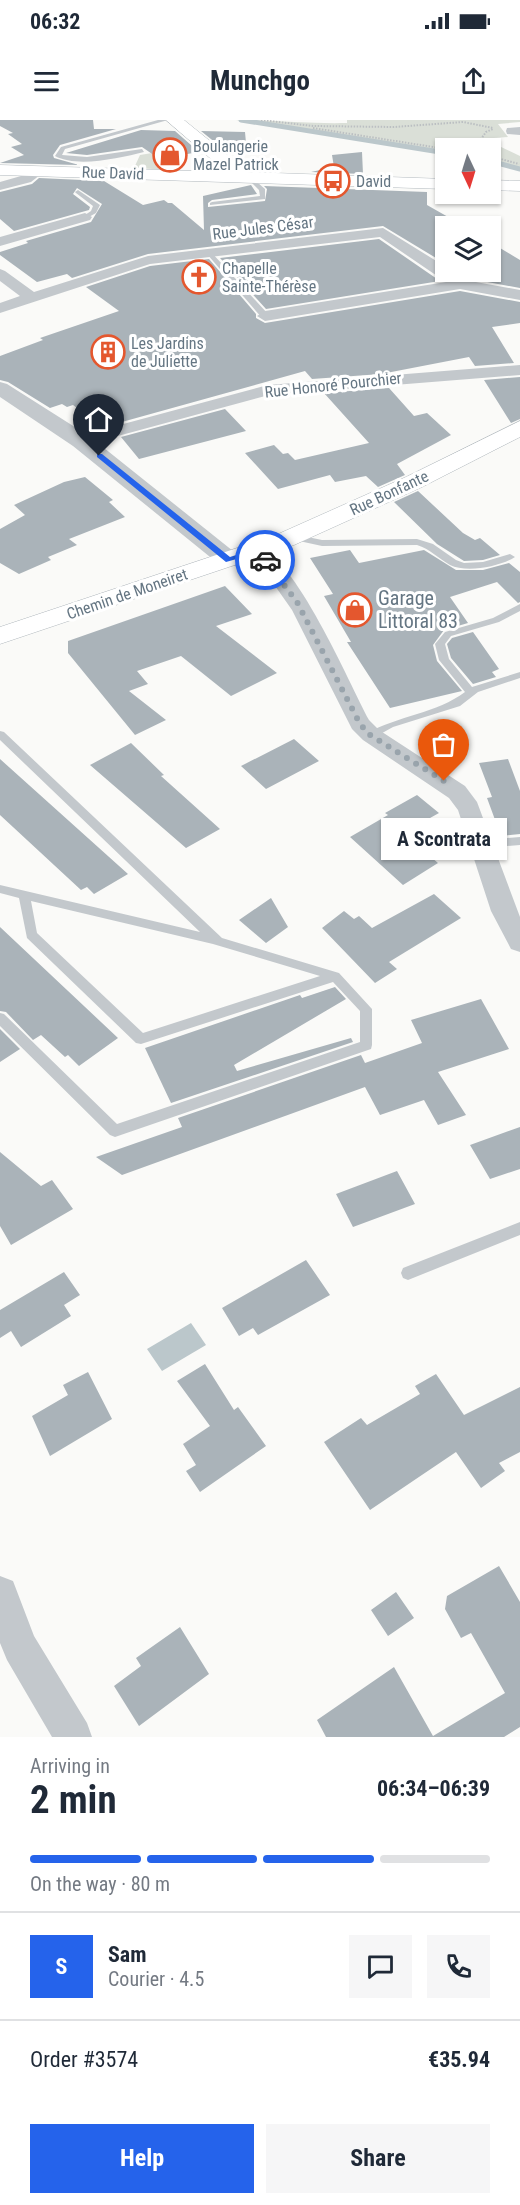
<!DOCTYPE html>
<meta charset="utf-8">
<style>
:root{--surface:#fff;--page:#f6f6f7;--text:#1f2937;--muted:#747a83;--line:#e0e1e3;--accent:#2563eb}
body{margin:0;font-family:"Roboto Condensed",sans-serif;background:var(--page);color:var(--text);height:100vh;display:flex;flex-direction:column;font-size:22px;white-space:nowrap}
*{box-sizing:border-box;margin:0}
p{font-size:20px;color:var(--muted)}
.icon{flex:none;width:33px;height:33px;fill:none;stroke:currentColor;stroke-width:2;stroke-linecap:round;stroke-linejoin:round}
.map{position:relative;height:1617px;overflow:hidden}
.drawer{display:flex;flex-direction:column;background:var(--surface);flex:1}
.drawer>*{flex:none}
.needle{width:39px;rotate:176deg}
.fabs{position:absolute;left:435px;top:18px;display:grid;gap:12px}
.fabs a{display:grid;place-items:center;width:66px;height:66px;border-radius:0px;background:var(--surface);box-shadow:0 2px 4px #0004;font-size:30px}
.pin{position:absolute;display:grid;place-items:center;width:51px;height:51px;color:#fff;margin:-62px -26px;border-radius:50% 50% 50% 0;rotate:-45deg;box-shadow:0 0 6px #0007}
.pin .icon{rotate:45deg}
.courier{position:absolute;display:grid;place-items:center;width:60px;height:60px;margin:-30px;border:4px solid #2563eb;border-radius:50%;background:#fff;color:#222;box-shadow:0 2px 8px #0007}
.bubble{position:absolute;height:42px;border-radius:0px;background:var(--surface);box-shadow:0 2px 4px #0004;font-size:20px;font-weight:700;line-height:42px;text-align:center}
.head em{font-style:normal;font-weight:700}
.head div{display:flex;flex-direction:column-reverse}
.head{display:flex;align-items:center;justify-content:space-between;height:102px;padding:0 30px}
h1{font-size:39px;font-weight:700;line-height:45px}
.bar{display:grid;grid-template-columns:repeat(4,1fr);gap:9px 6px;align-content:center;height:72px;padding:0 30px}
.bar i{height:8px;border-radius:4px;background:var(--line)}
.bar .current{background:var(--accent)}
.bar p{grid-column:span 4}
.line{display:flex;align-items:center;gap:15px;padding:0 30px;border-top:2px solid var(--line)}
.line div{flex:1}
.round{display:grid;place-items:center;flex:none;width:63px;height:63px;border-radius:0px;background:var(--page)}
.primary-button{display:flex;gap:12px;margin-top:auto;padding:12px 30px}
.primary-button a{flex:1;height:69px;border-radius:0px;background:var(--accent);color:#fff;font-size:24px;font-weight:700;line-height:69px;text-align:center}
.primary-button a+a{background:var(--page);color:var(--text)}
.status{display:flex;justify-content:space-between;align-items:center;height:42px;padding:0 30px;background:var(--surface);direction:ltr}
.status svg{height:16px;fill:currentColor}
header{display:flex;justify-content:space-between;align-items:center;height:78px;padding:0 30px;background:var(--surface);font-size:27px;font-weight:700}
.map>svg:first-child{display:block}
.green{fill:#dadfd7}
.water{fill:#bbc7cb}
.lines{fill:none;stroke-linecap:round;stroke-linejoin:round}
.stream{stroke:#bbc7cb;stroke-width:5}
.building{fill:#aab3b9}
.secondary-casing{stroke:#b3babf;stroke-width:1}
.path{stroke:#bbbfc2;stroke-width:2;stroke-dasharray:1.5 1.5;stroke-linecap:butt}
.service{fill:#c3c8cc;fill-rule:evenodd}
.minor{fill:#c3c8cc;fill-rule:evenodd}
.tertiary{fill:#c3c8cc;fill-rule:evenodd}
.secondary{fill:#fff;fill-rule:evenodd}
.route{fill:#2563eb}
.done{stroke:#99a4ac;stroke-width:6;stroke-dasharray:0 10.8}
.labels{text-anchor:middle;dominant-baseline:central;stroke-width:6;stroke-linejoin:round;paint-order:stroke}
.far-poi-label{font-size:16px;fill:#657683;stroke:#fff;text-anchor:start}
.far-street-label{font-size:16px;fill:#657683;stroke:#fff}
.poi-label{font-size:20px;fill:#657683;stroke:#fff;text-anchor:start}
</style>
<div class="status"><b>06:32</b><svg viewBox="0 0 49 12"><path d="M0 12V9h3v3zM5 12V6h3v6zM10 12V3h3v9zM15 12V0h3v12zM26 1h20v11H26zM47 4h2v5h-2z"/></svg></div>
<header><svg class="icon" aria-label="menu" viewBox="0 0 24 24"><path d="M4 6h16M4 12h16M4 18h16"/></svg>Munchgo<svg class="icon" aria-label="share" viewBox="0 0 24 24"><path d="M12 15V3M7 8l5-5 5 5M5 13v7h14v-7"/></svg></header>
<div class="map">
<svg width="520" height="1617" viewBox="0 0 520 1617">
<rect width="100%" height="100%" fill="#fafaf8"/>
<path class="green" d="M236,0C273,0 310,4 347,3V0H520V2L498,4L508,17L494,18L499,26L520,36V49L491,41L490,28H446L445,33Z
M152,33L172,50L134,48L140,35Z"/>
<path class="water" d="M191,1203L206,1225L162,1251L147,1229Z"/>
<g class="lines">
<path class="stream" d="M241,0L446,33
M490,41L520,49"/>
</g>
<path class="building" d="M0,0H93L94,9H116L60,25L53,35L54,38L79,45L0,43L24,35L11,27L22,24L8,14L13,13L0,6Z
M141,10L175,11L199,32L164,38H158L142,27L87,35L66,33Z
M201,11L245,12L246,23L222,28Z
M362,32L363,54L311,52L334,47L332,35Z
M39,58L104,61L143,85L164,80L168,83H172L204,110L203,76L251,65L257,74L212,80L208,83V87L265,81L267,69L264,66L427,72V85L464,106H446V144L383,106L148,134L72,158L67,154L37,162L0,135V132L28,123L26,121L91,102L102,84L77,68L73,74L90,87L89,90L14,111L0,99V72L32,64Z
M379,119L440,161L266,189L220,138Z
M490,122L520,140V168L466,158L455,152H490Z
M209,139L256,194V198L265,203L460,171L520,182V203L492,207L514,243L475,246L469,237L381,254L312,259L305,251L111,305L107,301L98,304L73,285L67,287L62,284L50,288L8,262L0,260V236L43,220L40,218L119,191L86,167L150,146Z
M520,257V299L511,303L484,260Z
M389,268L414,296L427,293L451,315L397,344L405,355L378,367L366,356L335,362L330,355L278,369L245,333L274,325L283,334L288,333L295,340L369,323L324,273Z
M225,289L246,311L139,339L121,317Z
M85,357L113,380L109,382L125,397L69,419L77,425L48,437L51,440L19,454L0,443V409L25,395L14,385L64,362Z
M418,371L463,413L475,420L480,418L500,435L483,440L464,441L437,424L394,382Z
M350,430L359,443L424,430L456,450H483L509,443L520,452V482L518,483L497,462L450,477L468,503L444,510L433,525L437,541L462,571L390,588L347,522H351L324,476L333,474L310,438Z
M225,466L252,494L216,506L277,553L231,576L181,536L137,551L148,564L129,571L166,600L135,615L68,533V521Z
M473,512L499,549L492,552L496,557L473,564L451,538L447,524L452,518Z
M294,619L319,641L266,669L241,646Z
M131,623L164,655L161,656L220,709L186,728L90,645Z
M0,639L128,754L94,774L87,767L81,770L0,695Z
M508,639L520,671V714L501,716L487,678L492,677L479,643Z
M417,675L439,693L403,713L438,743L403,765L350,717L388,695L385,693Z
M434,774L461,798L389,842L397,849L375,863L322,808L344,791L354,799L359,796L372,808Z
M271,778L288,807L266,823L239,800Z
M0,807L118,918L79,946L68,935L65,937L41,915L33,920L6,892L0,891Z
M335,867L346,879L234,945L237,951L351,918L353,922L171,983L145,928L300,875L302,878Z
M481,879L509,929L438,952L466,995L438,1005L424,980L380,995L365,967L122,1055L96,1037L182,1007L178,998L361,935L365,943L422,923L411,900Z
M0,909L20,929L0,942Z
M520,1007V1049L490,1059L470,1025Z
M0,1032L41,1066L52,1060L73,1089L11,1125L0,1106Z
M397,1051L415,1084L353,1107L336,1074Z
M306,1140L330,1175L258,1215L253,1208L239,1216L222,1188Z
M64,1152L80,1175L64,1185L71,1196L21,1227L11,1211L0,1218V1190Z
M205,1244L234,1290L238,1287L266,1326L200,1372L186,1351L196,1345L183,1324L210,1306L177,1261Z
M88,1252L112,1299L50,1336L32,1296L68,1275L63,1265Z
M436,1254L464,1295L520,1267V1332L499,1343L505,1351L481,1368L456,1332L370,1390L324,1322L361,1298L367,1305L420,1274L415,1266Z
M499,1446L520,1482V1607L504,1617H326L317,1600L394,1547L433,1616L505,1573L471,1513L461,1518L445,1489L447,1476Z
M396,1472L414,1498L388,1516L371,1490Z
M180,1507L209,1554L139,1606L114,1566L141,1546L136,1538Z"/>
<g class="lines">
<defs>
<path id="secondary" d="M166,0H184L242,47L244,52L446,59V69L0,55V45L226,52Z
M490,60L520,61V71L490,70Z
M520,301V317L422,367L294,425L0,524V507L276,415L406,357Z"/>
</defs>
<use href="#secondary" class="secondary-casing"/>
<path class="path" d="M261,0L313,6L394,7L463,2L493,8
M313,8L446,29
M490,28L481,19L486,12L493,9
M490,36L519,44"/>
<path class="service" d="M158,0H168L65,29L62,35L87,37L142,29L144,32C120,38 77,48 55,36L61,27Z
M250,56L265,69V79L210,85V83L212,82L260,76L259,70L247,58Z
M78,70L100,85L96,93L87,98L82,97L91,91L93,86L76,73L75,72Z
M207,132H211L268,194V198H262L207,134Z
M293,414L322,420L417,419L433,424L456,440L464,443L483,442L510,434L515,437C500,447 466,453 450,445C438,438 430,429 417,425L322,426L290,419L288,417Z
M520,484V491L499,502L451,516L445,524L449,539L472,567L520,552V558L478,572L460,586L393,607L375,617H367L366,615L367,613C398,596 437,593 465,572L439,540L435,524L445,512L493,498Z
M0,611L4,612L222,818L339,853L372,889V925L371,929L115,1017L110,1015L0,906V893L4,894L117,1004L360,922V891L333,862L141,924L136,923L27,818L19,778L0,773V765L200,812L0,620ZM31,781L213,824L320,856L143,913L37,813Z
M520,717V725L479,728L473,724L479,720Z
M520,1102V1115L408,1160L403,1158L401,1153L403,1148Z"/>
<path class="minor" d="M520,7V15L507,14L506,11L507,8Z
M38,47L45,51L31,62L0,70V62L21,56Z
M85,93L92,97L90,100L0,126V117Z
M383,108L446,147V152H452L465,160L520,170V180L460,169L265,201L257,196L265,191L446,162L380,117L150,144L0,193V183L20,176L0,161V149L5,151L34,172L148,136Z
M520,245V255L269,275L81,326L75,325L72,321L75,317L268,265Z
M255,425C295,435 349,563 369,600L379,610L465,666L477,682L520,797V832L511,829L491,791L458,690L449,678L363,620L352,609L292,490L266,453L245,431L248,427Z
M0,1456L13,1461L34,1516L87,1603L92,1617H52L7,1540L0,1523Z"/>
<path class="tertiary" d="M0,262L7,264L89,316L238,435L241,440L238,445L229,447L220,445L73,326L0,277Z"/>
<use href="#secondary" class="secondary"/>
</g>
<path class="route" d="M97,334H102L230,437L255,429L269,440L262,441L254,434L226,442L97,337Z"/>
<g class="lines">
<path class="done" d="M265,440L297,482L360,604L370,615L444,661"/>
</g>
<defs>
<symbol id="shop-ring" viewBox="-11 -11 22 22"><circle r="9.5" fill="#fff" stroke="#e4572e" stroke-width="1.5"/><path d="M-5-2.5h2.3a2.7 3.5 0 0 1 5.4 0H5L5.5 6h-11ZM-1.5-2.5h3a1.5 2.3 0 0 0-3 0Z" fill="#e4572e"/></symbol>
<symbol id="bus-ring" viewBox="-11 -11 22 22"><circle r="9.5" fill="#fff" stroke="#e4572e" stroke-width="1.5"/><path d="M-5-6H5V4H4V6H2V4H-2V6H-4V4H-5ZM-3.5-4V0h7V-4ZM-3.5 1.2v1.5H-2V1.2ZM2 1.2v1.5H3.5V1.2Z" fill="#e4572e"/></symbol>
<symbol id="church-ring" viewBox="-11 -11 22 22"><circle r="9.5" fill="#fff" stroke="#e4572e" stroke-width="1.5"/><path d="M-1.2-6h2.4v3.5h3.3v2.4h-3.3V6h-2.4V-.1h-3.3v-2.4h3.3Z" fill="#e4572e"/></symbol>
<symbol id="building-ring" viewBox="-11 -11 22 22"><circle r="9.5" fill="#fff" stroke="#e4572e" stroke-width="1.5"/><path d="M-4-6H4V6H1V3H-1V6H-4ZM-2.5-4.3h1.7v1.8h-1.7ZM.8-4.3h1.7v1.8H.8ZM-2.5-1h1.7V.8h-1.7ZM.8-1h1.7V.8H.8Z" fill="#e4572e"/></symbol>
</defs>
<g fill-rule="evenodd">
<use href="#shop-ring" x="151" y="16" width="38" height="38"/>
<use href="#bus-ring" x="314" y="42" width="38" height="38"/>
<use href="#church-ring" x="180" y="138" width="38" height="38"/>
<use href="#building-ring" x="89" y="213" width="38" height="38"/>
<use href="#shop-ring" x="336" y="471" width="38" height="38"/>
</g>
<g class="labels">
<g class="far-poi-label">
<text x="193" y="26">Boulangerie<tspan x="193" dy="18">Mazel Patrick</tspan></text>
<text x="356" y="61">David</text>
<text x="222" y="148">Chapelle<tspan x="222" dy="18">Sainte-Thérèse</tspan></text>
<text x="131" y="223">Les Jardins<tspan x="131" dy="18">de Juliette</tspan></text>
</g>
<g class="far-street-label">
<text transform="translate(113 53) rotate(2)">Rue David</text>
<text transform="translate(263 108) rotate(-7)">Rue Jules César</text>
<text transform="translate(333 265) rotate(-6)">Rue Honoré Pourchier</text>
<text transform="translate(389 373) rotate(-25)">Rue Bonfante</text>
<text transform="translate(127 474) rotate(-19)">Chemin de Moneiret</text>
</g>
<g class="poi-label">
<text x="378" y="478">Garage<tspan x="378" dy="23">Littoral 83</tspan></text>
</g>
</g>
</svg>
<div class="fabs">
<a><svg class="needle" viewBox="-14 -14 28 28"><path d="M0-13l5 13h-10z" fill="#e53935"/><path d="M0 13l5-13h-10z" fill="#747a83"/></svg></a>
<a><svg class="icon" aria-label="layers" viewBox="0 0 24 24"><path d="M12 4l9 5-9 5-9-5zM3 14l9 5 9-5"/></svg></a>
</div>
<div class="pin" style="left:444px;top:661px;background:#ea580c"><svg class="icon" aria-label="bag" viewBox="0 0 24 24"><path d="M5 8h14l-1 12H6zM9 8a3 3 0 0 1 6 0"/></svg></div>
<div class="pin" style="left:99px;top:336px;background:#1f2937"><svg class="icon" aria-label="home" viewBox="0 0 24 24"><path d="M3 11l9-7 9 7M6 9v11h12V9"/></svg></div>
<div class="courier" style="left:265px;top:440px"><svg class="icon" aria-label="car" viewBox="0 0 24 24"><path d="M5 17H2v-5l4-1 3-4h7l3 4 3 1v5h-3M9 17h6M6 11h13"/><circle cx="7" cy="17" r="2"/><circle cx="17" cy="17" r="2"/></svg></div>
<div class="bubble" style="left:381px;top:698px;width:126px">A Scontrata</div>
</div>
<section class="drawer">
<div class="head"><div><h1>2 min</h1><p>Arriving in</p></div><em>06:34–06:39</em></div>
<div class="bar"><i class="current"></i><i class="current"></i><i class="current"></i><i></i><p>On the way · 80 m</p></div>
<div class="line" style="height:108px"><b class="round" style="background:var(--accent);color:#fff">S</b><div><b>Sam</b><p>Courier · 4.5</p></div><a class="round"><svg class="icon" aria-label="chat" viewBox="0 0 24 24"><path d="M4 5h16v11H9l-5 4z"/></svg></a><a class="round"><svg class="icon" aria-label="phone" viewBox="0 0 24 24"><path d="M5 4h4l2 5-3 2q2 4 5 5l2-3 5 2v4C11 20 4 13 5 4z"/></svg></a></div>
<div class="line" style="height:78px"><div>Order #3574</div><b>€35.94</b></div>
<div class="primary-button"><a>Help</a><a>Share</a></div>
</section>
